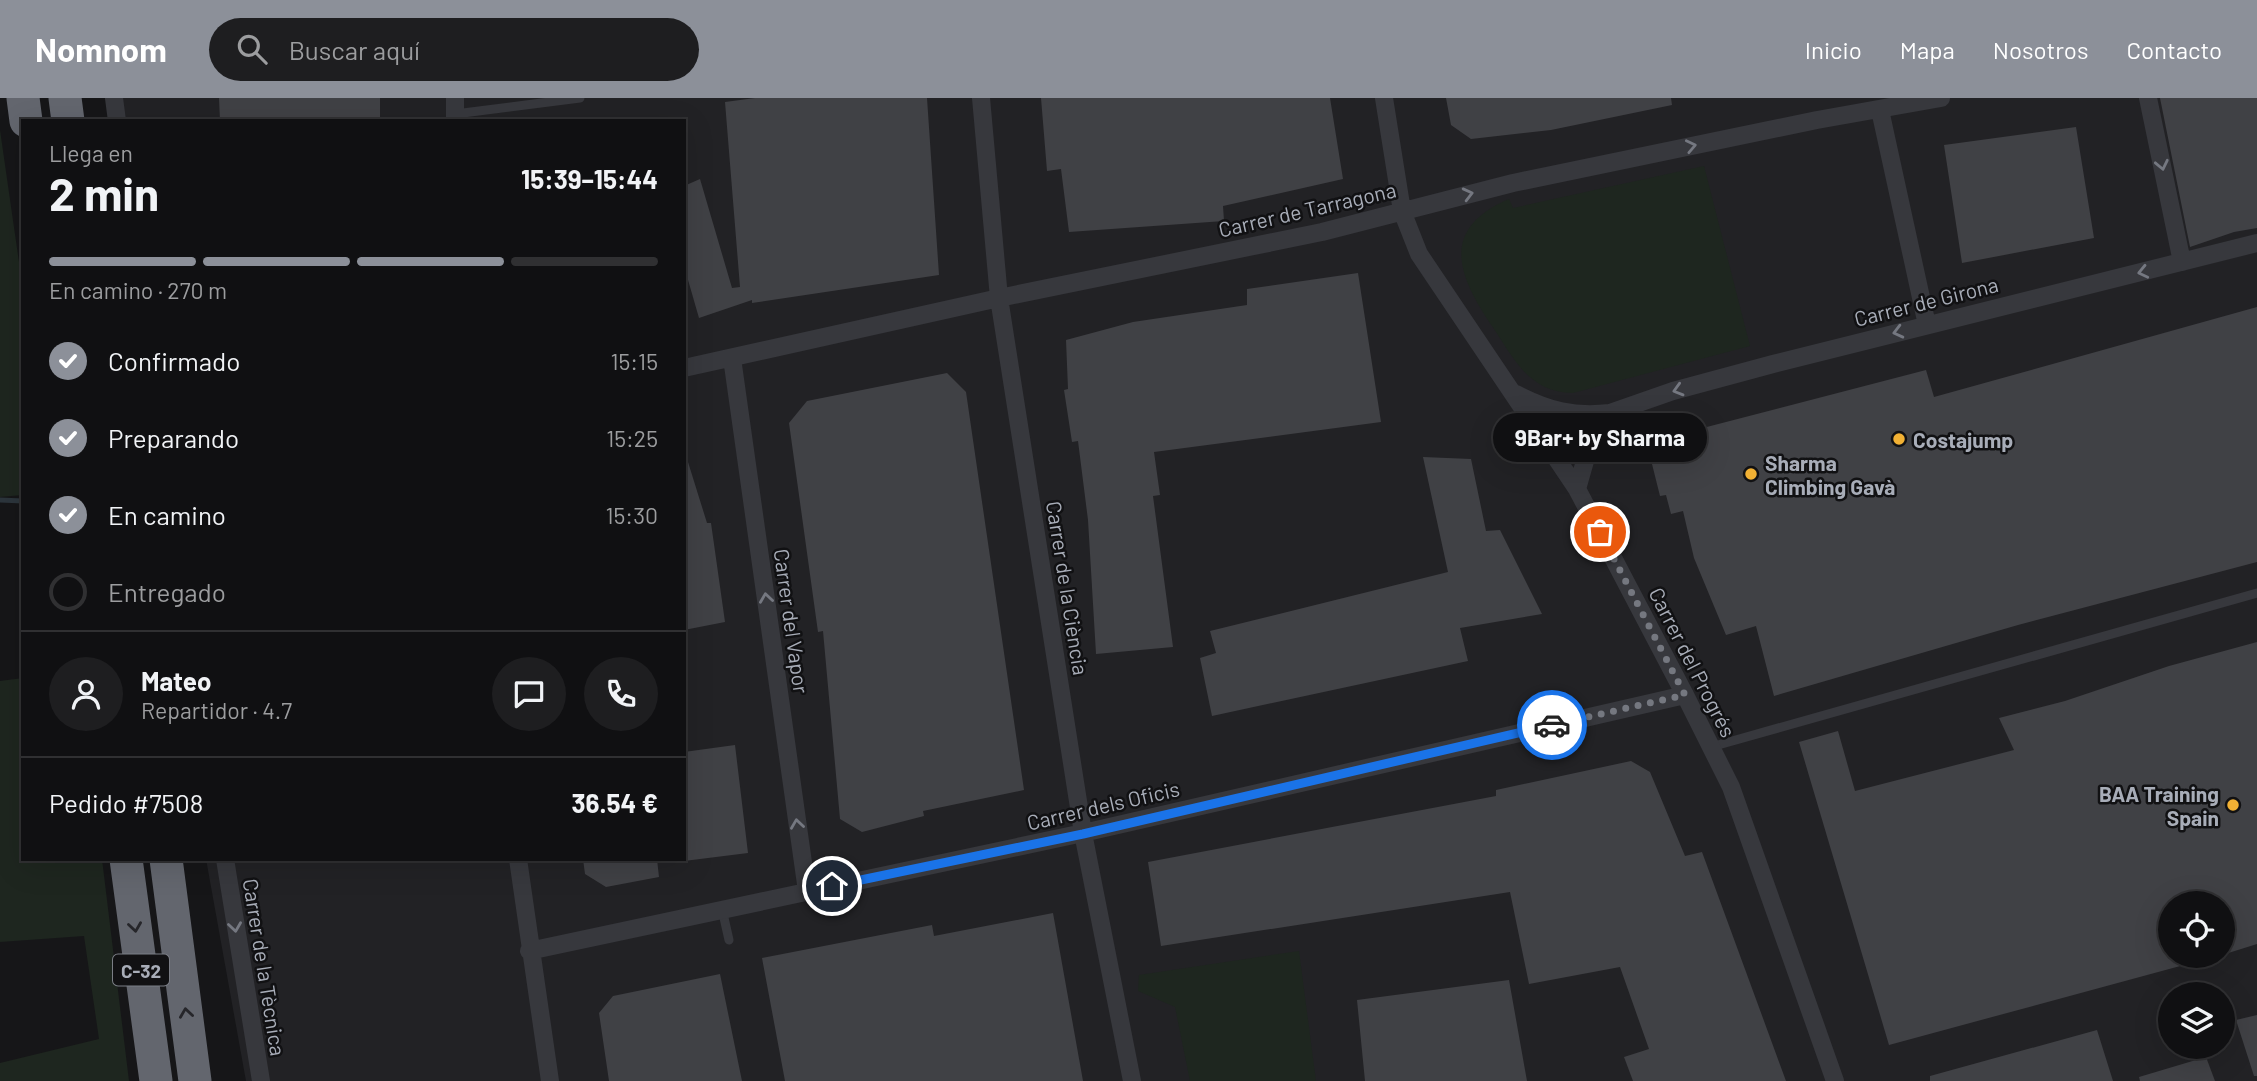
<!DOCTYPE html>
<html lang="es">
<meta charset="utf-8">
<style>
:root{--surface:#101012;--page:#1e1e20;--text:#f1f3f6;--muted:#9c9d9f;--line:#303032;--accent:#8c9099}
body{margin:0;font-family:Barlow,sans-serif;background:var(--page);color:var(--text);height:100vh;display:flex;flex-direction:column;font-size:26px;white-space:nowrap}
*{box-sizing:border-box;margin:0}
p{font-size:23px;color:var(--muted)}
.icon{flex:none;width:38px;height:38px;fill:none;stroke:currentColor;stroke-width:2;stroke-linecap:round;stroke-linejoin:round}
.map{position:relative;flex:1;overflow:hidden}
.side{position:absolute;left:21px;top:21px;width:665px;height:742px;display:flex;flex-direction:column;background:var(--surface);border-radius:0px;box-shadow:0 7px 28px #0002,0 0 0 2px var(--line)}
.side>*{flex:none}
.controls{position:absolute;left:2158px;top:793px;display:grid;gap:14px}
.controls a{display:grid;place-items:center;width:77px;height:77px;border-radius:50%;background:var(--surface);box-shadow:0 7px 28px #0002,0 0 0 2px var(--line);font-size:35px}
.pin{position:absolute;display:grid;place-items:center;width:60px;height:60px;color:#fff;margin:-30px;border:4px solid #fff;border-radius:50%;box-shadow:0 2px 7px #0007}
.courier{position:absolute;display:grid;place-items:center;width:70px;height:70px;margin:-35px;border:5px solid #1a73e8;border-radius:50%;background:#fff;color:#222;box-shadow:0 2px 9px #0007}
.bubble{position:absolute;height:49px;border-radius:24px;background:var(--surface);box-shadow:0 7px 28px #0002,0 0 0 2px var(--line);font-size:23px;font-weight:700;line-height:49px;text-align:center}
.headline em{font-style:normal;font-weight:700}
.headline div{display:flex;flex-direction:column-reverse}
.headline{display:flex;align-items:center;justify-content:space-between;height:119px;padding:0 28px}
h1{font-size:46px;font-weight:700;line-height:52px}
.bar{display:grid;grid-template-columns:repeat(4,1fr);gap:10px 7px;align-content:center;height:84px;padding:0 28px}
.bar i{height:9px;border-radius:5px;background:var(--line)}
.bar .selected{background:var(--accent)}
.bar p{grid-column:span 4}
.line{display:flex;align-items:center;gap:18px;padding:0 28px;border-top:2px solid var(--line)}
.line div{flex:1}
.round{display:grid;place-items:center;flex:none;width:74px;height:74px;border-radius:37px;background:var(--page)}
ol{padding:0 28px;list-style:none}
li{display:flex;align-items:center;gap:21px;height:77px}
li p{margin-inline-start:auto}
li .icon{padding:7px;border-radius:50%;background:var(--accent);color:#fff;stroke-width:4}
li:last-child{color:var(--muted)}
li i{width:38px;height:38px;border:4px solid var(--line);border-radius:50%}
header{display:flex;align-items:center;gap:42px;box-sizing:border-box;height:98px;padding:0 35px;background:var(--accent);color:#fff}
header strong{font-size:33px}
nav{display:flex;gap:38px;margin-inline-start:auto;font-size:24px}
.search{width:490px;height:63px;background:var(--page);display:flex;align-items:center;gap:18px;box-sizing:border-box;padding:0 24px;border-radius:38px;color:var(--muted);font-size:26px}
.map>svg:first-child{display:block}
.built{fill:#222225;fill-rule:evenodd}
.green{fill:#1e261f}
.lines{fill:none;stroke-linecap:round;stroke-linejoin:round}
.stream{stroke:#2c353c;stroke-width:5}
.building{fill:#404145}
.service{stroke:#37383d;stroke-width:9}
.minor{stroke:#37383d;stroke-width:18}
.motorway{stroke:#63666e;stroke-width:33}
.oneway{stroke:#757881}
.oneway2{stroke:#26262a}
.done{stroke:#757880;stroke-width:7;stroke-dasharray:0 12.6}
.route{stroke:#1a73e8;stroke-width:9}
.poi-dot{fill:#f2b134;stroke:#111113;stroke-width:2.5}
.labels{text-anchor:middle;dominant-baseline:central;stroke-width:5;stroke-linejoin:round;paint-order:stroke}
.shield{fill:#111113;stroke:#7b7e86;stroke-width:2}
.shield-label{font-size:19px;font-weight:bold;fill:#a8adb8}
.street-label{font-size:21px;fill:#a8adb8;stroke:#111113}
.poi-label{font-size:21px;font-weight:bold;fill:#a8adb8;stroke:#111113;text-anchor:start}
</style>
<header>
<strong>Nomnom</strong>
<div class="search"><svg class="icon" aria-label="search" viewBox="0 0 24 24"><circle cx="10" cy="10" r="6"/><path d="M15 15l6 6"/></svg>Buscar aquí</div>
<nav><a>Inicio</a><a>Mapa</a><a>Nosotros</a><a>Contacto</a></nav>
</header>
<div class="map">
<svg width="2257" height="983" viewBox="0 0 2257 983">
<rect width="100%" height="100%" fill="#161618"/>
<path class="built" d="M122,0H2257V983H246L206,761H684V23H124ZM2170,805H2222V858H2170ZM2170,896H2222V948H2170Z"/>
<path class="green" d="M0,32L23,192V397L0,399Z
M1704,68L1750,248L1573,295C1531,295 1515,263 1494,231C1459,180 1437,132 1509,101L1513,110Z
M23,580V761H102L129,983H0V965L99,941L84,838L0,844V583Z
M1299,853L1316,983H1190L1175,909L1138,893L1139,877Z"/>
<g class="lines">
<path class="stream" d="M0,402L23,403"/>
</g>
<path class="building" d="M219,0H380V23H220Z
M755,0H927L939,177L752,205V202L699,220L684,168V88L700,81L732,190L740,189L725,4Z
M1041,0H1330L1343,81L1223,108L1224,123L1069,134L1061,71L1047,73Z
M1446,0H1671L1672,7L1551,32L1471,41L1451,27Z
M2160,0H2257V130L2234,134L2190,149Z
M2076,29L2094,140L1962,165L1944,47Z
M1358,175L1381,324L1154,354L1160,397L1153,398L1173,549L1096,556L1088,422L1078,343L1072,344L1064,292L1068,291L1066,242L1133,224L1247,207V191Z
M2257,209V464L2018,527L1774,598L1756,528L1726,537L1694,460L1683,413L1671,416L1666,397L1660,398L1649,354L1672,338L1926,272L1934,299Z
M947,275L966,294L1024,692L923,713L924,718L862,734L840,721L823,533L818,534L789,325L807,303Z
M1423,359L1471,361L1486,433L1500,432L1542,516L1460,530L1468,563L1212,618L1200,560L1216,555L1210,533L1448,474Z
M684,364H688L707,425H711L725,524L684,532Z
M2257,544V846L2222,857V805H2170V858H2205L2206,861L1889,947L1799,644L1838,633L1855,693L2014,652L1999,620L2065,603L2169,568Z
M735,647L748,755L684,763V654Z
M1631,663L1650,674L1685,758L1702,754L1786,983H1633L1624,959L1649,951L1620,869L1529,886L1510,794L1161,848L1148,764L1496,698V692Z
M583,761H657L659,779L606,789L585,776Z
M1053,815L1083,983H785L762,860L932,827L934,838Z
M720,876L742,983H609L599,915L613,898Z
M1509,882L1527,983H1365L1357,902Z
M2257,917V978H2254L2236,922Z
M2097,932L2113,983H1930V978Z
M2206,959L2215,983H2140L2139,979Z"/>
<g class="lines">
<path class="service" d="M455,16L580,0
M1711,649L2257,495
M722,811L729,842"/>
<path class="minor" d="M114,0L117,23
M981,0L999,200L1083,735L1132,983
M1384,0L1402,113L1419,156L1577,391L1685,597L1731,689L1835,983
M2148,0L2182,164
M1880,12L1927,227
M455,23V0
M732,260L807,793
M684,270L999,200L1322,134L1513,85L1817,22L1941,0
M1516,296C1549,313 1573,319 1610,315
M1577,391L1589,349L1610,315L1673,293L1773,266L2257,145
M225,761L261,983
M518,761L550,983
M529,853L1083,735L1685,597"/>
<path class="motorway" d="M23,0L26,23
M65,0L68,23
M126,761L156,983
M166,761L195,983"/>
</g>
<defs><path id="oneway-chevron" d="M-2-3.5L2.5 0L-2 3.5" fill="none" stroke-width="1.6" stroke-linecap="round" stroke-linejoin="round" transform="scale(1.75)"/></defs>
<g class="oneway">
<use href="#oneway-chevron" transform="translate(1691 48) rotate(-12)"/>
<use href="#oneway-chevron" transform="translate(2162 67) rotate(78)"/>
<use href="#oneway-chevron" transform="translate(1468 96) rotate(-14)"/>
<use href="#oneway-chevron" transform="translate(2143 174) rotate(167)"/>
<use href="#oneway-chevron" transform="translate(1898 234) rotate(166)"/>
<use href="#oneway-chevron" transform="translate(1678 292) rotate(164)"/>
<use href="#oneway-chevron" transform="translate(766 500) rotate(-98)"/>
<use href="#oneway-chevron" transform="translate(797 726) rotate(-98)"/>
<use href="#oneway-chevron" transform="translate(235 829) rotate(82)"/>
</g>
<g class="oneway2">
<use href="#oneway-chevron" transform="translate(135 829) rotate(82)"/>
<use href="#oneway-chevron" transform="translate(186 915) rotate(-98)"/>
</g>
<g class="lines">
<path class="done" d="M1552,627L1685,597L1600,434"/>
<path class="route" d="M832,788L1083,736L1552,627"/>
</g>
<g class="poi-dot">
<circle cx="1899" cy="341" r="7"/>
<circle cx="1751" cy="376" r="7"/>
<circle cx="2233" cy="707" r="7"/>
</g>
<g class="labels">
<rect class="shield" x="113" y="856.5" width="56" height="31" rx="5"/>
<g class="shield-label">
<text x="141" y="872">C-32</text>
</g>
<g class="street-label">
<text transform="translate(1307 111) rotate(-13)">Carrer de Tarragona</text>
<text transform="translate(1926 203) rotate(-14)">Carrer de Girona</text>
<text transform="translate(1068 490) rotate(81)">Carrer de la Ciència</text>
<text transform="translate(792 523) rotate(82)">Carrer del Vapor</text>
<text transform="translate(1693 564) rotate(63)">Carrer del Progrés</text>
<text transform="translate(1103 707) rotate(-13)">Carrer dels Oficis</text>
<text transform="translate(265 869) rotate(81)">Carrer de la Tècnica</text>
</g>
<g class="poi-label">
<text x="1913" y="341">Costajump</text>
<text x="1765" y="364">Sharma<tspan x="1765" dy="24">Climbing Gavà</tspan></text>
<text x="2219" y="695" text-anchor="end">BAA Training<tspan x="2219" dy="24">Spain</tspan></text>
</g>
</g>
</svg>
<div class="controls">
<a><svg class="icon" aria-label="locate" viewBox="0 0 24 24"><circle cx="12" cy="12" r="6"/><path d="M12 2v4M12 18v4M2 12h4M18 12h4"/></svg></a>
<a><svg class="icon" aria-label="layers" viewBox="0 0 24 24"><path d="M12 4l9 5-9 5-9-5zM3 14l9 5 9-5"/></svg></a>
</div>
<div class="pin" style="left:1600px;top:434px;background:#ea580c"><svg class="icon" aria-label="bag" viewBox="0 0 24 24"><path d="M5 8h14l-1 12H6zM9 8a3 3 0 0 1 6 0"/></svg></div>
<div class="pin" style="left:832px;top:788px;background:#1f2937"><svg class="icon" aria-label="home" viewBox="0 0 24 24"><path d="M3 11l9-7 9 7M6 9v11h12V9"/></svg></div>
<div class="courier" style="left:1552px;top:627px"><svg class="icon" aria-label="car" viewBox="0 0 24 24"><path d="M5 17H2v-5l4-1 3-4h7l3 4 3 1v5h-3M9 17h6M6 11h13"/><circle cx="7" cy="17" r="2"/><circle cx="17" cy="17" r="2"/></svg></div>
<div class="bubble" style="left:1493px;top:315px;width:214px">9Bar+ by Sharma</div>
<section class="side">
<div class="headline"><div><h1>2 min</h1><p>Llega en</p></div><em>15:39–15:44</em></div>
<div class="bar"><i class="selected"></i><i class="selected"></i><i class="selected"></i><i></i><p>En camino · 270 m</p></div>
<ol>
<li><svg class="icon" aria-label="check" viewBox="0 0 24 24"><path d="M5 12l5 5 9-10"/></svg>Confirmado<p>15:15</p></li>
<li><svg class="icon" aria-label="check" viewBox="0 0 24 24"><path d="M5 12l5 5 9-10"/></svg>Preparando<p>15:25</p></li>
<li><svg class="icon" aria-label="check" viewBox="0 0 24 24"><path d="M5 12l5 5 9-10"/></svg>En camino<p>15:30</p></li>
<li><i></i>Entregado</li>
</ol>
<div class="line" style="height:126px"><a class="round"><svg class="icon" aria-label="person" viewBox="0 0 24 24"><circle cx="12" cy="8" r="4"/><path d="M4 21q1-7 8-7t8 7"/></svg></a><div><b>Mateo</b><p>Repartidor · 4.7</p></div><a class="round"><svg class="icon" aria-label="chat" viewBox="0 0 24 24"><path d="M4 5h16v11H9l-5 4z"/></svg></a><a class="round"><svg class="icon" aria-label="phone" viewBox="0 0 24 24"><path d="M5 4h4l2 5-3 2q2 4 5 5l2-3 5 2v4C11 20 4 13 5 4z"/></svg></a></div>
<div class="line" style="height:91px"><div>Pedido #7508</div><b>36.54 €</b></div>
</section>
</div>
